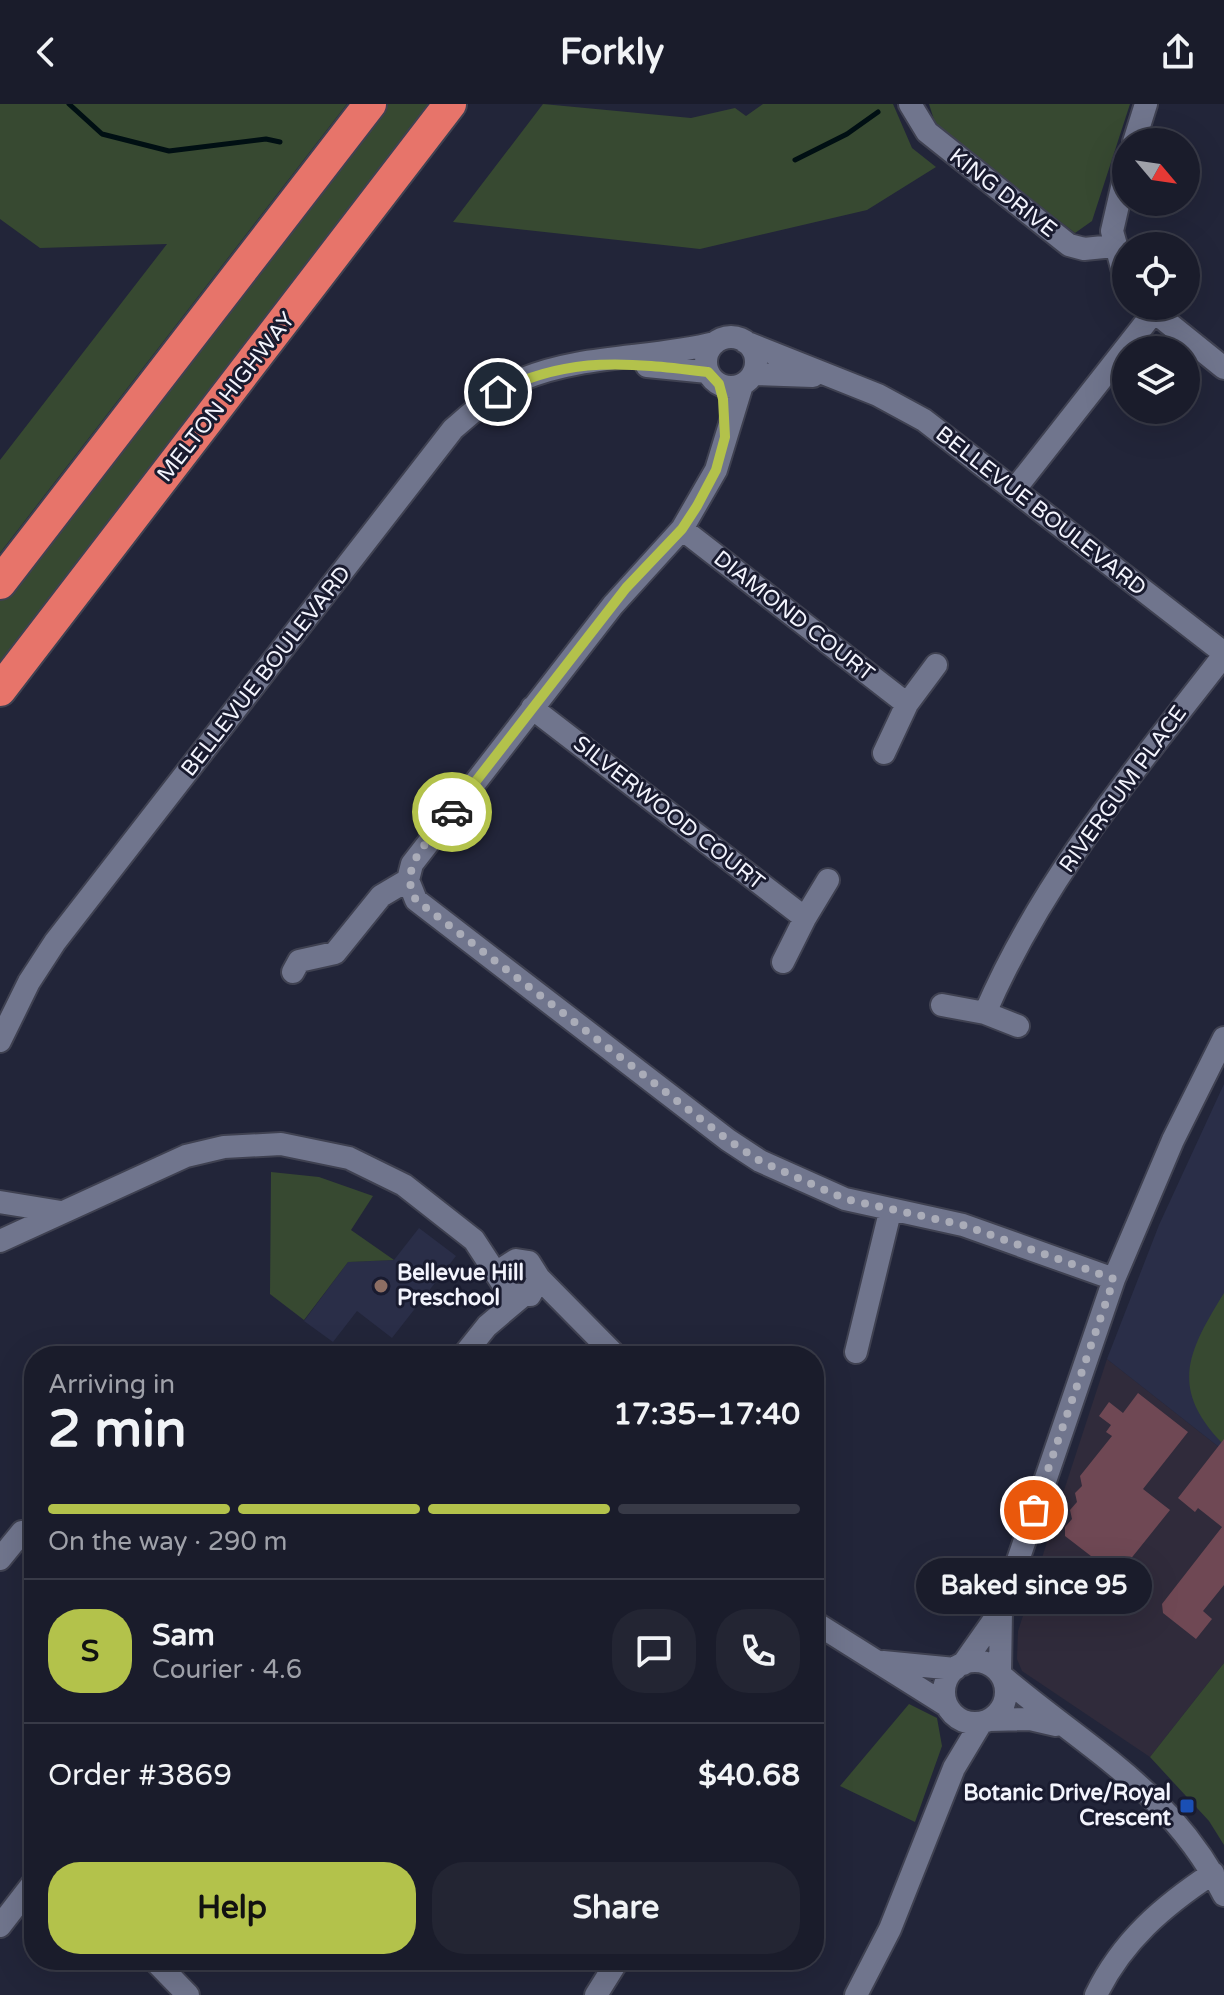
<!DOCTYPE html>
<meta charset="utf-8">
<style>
:root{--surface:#1a1c2b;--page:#232533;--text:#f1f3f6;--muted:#9fa1a9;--line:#383a47;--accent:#b3c24b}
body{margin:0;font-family:"Varela Round",sans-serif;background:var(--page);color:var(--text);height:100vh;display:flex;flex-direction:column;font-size:30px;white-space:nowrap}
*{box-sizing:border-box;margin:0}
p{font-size:26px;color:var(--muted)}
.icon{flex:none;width:44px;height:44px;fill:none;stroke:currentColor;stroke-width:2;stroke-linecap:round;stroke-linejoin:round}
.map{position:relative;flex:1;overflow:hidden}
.side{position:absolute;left:24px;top:1242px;width:800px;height:624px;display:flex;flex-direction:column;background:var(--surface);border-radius:32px;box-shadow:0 8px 32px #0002,0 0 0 2px var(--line)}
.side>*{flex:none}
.needle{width:52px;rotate:119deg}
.fabs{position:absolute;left:1112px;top:24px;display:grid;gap:16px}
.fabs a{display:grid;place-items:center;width:88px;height:88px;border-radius:50%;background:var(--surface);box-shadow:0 8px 32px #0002,0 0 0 2px var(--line);font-size:40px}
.pin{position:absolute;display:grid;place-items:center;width:68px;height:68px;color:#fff;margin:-34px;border:4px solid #fff;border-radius:50%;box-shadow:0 2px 8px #0007}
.courier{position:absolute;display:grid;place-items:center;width:80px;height:80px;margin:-40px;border:6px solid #b3c24b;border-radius:50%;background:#fff;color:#222;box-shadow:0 2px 10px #0007}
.bubble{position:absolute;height:56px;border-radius:28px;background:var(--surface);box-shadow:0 8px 32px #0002,0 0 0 2px var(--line);font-size:26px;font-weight:700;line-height:56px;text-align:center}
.summary em{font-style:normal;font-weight:700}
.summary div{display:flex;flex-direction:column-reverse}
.summary{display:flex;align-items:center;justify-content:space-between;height:136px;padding:0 24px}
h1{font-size:52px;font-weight:700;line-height:60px}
.bar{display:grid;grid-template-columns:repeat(4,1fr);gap:12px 8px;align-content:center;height:96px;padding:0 24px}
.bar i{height:10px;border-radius:6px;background:var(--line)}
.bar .current{background:var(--accent)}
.bar p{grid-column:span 4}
.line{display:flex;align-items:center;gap:20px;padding:0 24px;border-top:2px solid var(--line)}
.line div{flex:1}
.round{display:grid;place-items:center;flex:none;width:84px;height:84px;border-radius:32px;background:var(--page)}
.cta{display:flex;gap:16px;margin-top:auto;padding:16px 24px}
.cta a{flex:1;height:92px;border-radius:32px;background:var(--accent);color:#111;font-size:32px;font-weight:700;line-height:92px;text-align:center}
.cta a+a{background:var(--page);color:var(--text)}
header{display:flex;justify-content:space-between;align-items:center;height:104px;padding:0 24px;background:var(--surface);font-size:36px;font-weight:700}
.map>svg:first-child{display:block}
.commercial{fill:#302b3b}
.built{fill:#2a2e48}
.green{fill:#374931}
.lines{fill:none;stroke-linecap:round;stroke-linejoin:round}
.stream{stroke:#000f13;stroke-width:5}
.building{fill:#6f4854}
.minor-casing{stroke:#3f4151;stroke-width:26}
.highway-casing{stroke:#3f4151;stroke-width:36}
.minor{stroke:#70758d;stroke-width:22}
.highway{stroke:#e7746a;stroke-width:32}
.done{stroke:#aaacb8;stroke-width:8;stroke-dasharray:0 14.4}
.route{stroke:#b3c24b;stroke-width:10}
.education-dot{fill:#8d6e63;stroke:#191b2f;stroke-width:3}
.transit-dot{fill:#1a4fb4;stroke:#191b2f;stroke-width:3}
.labels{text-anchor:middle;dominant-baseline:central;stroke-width:6;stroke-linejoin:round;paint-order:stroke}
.street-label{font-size:22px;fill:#f3f4fd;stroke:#191b2f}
.poi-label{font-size:22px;font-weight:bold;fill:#f3f4fd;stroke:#191b2f;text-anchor:start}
</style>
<header><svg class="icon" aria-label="back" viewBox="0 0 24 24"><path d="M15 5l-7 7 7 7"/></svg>Forkly<svg class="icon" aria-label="share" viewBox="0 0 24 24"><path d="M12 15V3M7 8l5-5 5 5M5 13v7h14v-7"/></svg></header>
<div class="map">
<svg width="1224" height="1891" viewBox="0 0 1224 1891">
<rect width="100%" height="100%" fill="#222539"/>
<path class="commercial" d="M1107,1255L1224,1347V1559L1150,1653L1022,1567L1017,1555L1018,1527Z"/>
<path class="built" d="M1224,980V1347L1107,1255L1159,1121Z
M419,1124L456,1152L392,1234L357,1207L333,1238L304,1217L348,1158L394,1156Z"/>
<path class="green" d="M0,0H347L0,449V356L167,140L40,144L0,115Z
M384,0H439L0,570V496Z
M543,0L691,14L735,4L746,12L763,0H893L912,44L936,63L867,106L700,145L453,118Z
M929,0H1130L1092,117L1075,129L936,22Z
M271,1068L319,1073L373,1092L351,1126L394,1156L348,1158L304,1216L270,1190Z
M1224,1189V1341C1169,1285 1187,1249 1224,1189Z
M1224,1559V1741L1209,1717L1150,1653Z
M909,1600L937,1614L942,1642L915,1718L840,1682Z"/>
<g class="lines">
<path class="stream" d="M69,0L102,30L169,47L266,35L280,38
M795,56L847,30L878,8"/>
</g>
<path class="building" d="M1138,1289L1188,1328L1143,1385L1170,1406L1121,1467L1113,1469L1065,1432V1423L1072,1415L1070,1406L1077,1398L1075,1389L1082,1382L1080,1372L1112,1332L1106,1328L1111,1321L1099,1312L1109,1298L1123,1309Z
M1224,1335V1481L1203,1507L1212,1515L1196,1535L1163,1509L1162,1500L1222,1423L1198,1404L1195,1408L1178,1394Z"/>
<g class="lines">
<defs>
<path id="minor" d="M910,0L927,28L1069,141L1084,145L1114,142
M1134,38L1146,0
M1126,66L1112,127L1126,178
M1147,202L1224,264
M706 258a25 25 0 1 1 50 0a25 25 0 1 1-50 0Z
M745,238L878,291L924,316L1224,549
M647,262L708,268
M753,270L813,272
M742,281L716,366L682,425L613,501L412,760L408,776L416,796L728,1036L760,1057L845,1095L963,1121L1114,1175
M1015,385L1154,208
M682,425L907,600L936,561
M532,604L805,814L828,776
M884,649L907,600
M783,858L805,814
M293,868L299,857L335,849L381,792L408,776
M942,901L985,909
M1018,922L985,909C1043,774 1135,666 1224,551
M0,937L29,878L55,838L453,325C475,306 496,287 523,275C583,250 653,255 715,239
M0,1098L61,1108
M0,1137L186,1052L224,1043L281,1040L349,1054L404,1081L474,1136L510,1191H530L539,1174L529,1158L516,1156L505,1163L501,1175
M539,1174L616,1252
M856,1248L890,1108
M463,1252L487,1222L520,1194
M0,1455L22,1428
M814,1518L946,1601
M944 1588a31 31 0 1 1 62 0a31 31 0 1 1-62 0Z
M883,1558L955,1565
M963,1560L1001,1506L1114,1175L1173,1036L1224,934
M1000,1569L1001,1507
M1003,1573C1088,1645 1171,1687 1224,1791
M989,1616L1030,1615L1056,1621
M0,1822L34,1778
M154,1856L188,1891
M596,1891L618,1856
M856,1891L890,1825L954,1664L981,1619
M1096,1891C1122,1837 1163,1802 1213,1769"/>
<path id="highway" d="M0,479L370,0
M0,586L450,0"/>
</defs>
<use href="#minor" class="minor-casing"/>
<use href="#highway" class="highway-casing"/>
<use href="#minor" class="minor"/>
<use href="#highway" class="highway"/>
</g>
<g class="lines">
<path class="done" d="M452,708C432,734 396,762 416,796L728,1036L760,1057L845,1095L963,1121L1114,1175L1034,1406"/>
<path class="route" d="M452,708L626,484L682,425L697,402L716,366L725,333L723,295L719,280L708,268C632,259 569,251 498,288"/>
</g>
<circle class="education-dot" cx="381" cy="1182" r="8"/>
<rect class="transit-dot" x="1179" y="1694" width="16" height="16" rx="4"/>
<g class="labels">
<g class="street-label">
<text transform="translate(1003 89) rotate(38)">KING DRIVE</text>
<text transform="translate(226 293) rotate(-52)">MELTON HIGHWAY</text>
<text transform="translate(1041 407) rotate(38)">BELLEVUE BOULEVARD</text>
<text transform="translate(794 512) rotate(38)">DIAMOND COURT</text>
<text transform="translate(266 567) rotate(-52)">BELLEVUE BOULEVARD</text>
<text transform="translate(1123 685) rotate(-54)">RIVERGUM PLACE</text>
<text transform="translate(669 709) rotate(38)">SILVERWOOD COURT</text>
</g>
<g class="poi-label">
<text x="397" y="1169">Bellevue Hill<tspan x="397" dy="25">Preschool</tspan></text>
<text x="1171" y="1689" text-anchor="end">Botanic Drive/Royal<tspan x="1171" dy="25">Crescent</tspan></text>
</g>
</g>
</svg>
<div class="fabs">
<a><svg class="needle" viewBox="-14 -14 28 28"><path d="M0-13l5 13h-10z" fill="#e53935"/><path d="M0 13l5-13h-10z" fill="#9fa1a9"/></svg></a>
<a><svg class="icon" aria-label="locate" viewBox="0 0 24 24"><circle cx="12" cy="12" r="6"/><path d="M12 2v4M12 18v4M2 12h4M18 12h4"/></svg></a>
<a><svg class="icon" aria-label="layers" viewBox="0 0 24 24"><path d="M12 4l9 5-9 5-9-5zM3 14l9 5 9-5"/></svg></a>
</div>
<div class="pin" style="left:1034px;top:1406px;background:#ea580c"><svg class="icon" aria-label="bag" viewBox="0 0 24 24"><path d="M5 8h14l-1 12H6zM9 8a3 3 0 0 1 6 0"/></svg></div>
<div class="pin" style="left:498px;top:288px;background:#1f2937"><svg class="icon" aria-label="home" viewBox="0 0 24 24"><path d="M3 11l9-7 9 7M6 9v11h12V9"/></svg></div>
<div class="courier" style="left:452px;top:708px"><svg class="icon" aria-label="car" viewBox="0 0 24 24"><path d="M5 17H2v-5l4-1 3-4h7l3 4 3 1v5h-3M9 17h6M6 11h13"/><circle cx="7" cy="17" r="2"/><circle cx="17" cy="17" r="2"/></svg></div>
<div class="bubble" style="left:916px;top:1454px;width:236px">Baked since 95</div>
<section class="side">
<div class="summary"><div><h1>2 min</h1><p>Arriving in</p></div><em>17:35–17:40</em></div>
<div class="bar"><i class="current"></i><i class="current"></i><i class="current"></i><i></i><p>On the way · 290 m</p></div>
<div class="line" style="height:144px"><b class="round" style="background:var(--accent);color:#111">S</b><div><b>Sam</b><p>Courier · 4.6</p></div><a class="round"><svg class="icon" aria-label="chat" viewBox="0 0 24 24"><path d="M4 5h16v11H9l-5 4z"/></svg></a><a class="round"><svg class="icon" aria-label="phone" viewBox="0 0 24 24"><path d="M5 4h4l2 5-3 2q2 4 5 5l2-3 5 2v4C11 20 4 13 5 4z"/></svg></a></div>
<div class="line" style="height:104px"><div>Order #3869</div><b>$40.68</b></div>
<div class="cta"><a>Help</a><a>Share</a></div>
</section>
</div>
